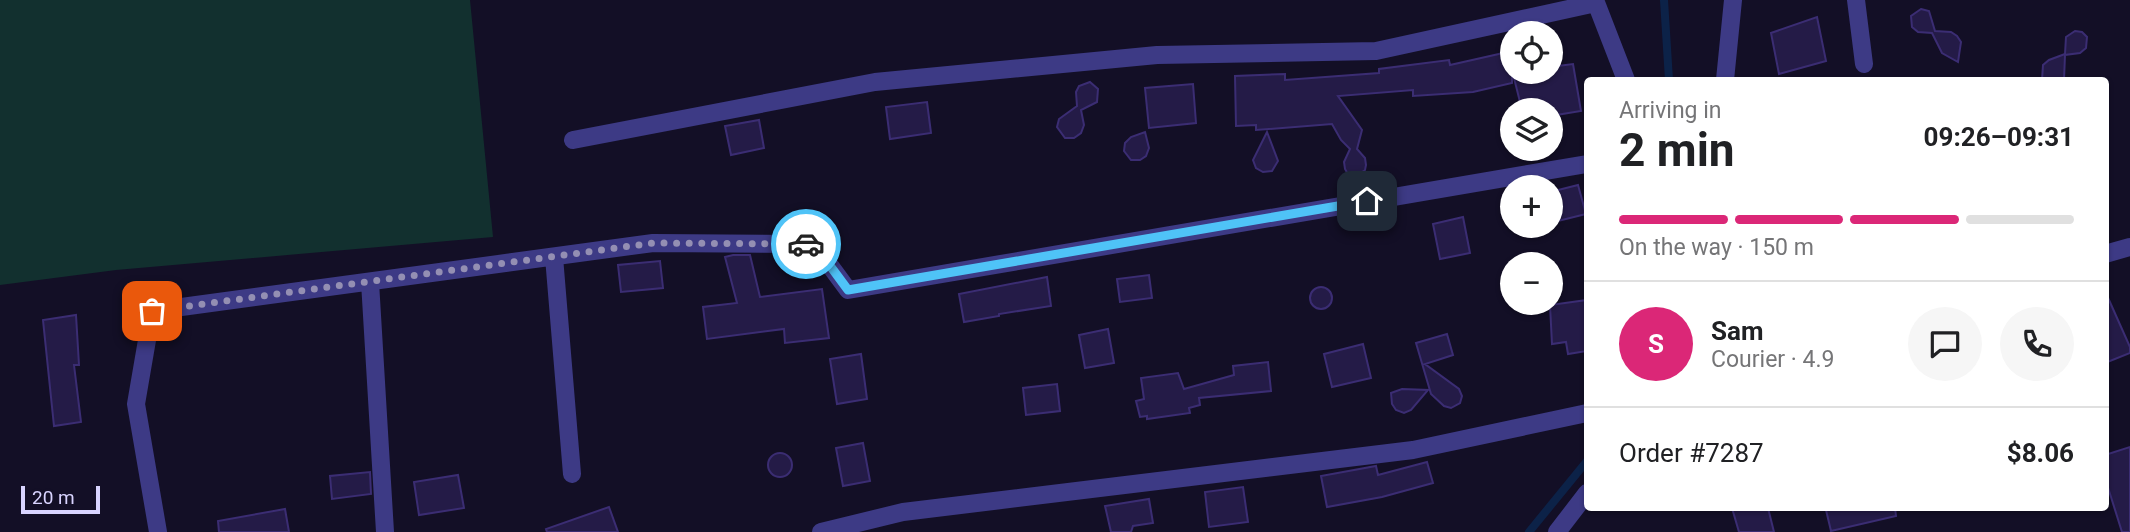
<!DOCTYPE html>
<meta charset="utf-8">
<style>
:root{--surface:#fff;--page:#f6f6f6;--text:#202124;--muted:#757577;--line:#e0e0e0;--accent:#db2777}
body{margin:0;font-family:Roboto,sans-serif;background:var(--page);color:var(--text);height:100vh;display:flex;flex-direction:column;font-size:26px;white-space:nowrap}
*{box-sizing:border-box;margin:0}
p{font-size:23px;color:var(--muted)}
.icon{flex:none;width:38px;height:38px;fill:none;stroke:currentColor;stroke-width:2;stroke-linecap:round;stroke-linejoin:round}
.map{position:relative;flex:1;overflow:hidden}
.panel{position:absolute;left:1584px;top:77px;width:525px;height:434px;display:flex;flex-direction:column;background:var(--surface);border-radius:7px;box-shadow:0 2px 5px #0004}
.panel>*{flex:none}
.tools{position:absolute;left:1500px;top:21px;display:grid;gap:14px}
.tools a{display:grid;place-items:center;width:63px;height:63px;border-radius:50%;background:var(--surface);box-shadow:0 2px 5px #0004;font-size:35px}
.scale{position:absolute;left:21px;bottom:18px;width:79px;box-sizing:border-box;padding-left:7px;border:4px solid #d9d4ff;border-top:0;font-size:19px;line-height:24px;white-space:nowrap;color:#d9d4ff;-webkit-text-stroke:5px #130f26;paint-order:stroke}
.pin{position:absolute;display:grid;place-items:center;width:60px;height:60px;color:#fff;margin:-30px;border-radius:14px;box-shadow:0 4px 10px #0006}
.courier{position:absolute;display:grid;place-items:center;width:70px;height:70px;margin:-35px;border:5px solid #4fc3f7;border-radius:50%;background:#fff;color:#222;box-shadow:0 2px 9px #0007}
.head em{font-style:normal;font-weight:700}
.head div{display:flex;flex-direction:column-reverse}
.head{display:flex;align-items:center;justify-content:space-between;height:119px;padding:0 35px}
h1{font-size:46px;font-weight:700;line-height:52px}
.bar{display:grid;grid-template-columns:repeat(4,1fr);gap:10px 7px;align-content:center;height:84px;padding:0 35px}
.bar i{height:9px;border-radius:5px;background:var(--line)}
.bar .active{background:var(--accent)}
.bar p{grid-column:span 4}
.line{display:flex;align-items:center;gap:18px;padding:0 35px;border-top:2px solid var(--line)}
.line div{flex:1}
.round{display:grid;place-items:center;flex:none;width:74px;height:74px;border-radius:37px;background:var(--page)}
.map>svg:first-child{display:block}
.green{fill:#12302f}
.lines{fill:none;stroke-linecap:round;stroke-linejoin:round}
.stream{stroke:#0c2248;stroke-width:8}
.building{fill:#241b47;stroke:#3b2d73;stroke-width:2}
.minor{stroke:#3d3a85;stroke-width:18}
.done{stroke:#948fb3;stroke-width:7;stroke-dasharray:0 12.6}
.route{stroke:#4fc3f7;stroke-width:9}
</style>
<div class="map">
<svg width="2130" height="532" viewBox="0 0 2130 532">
<rect width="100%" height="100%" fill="#130f26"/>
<path class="green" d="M0,0H470L493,237L116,270L0,285Z"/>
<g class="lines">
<path class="stream" d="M1664,0L1669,80
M1529,532L1587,461"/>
</g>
<path class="building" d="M1921,9L1929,11L1935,31L1951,32L1957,36L1961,42L1958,62L1942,53L1932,33L1918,32L1912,27L1911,16Z
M1817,17L1826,61L1779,74L1771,33Z
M2075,31L2082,32L2087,37L2086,48L2080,53L2065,55L2064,80H2042L2043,65L2049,60L2065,54L2066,37Z
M1512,51V83L1473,92L1413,96V90L1338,96L1362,130L1357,149L1365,158L1366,165L1365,170L1358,175L1348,174L1345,169L1344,162L1350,149L1341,140L1332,124L1256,130V125L1236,126L1235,76L1285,74V80L1379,73V69L1449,60L1450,65Z
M1573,64L1581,111L1550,116V110H1522L1513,74L1550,72V67Z
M1090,82L1098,89L1097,102L1081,110L1084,125L1081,133L1074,138H1065L1057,127L1059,119L1077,106L1076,92L1079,86Z
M1193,84L1196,123L1149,128L1145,88Z
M927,102L931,133L890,139L886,107Z
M759,120L764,148L731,155L725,126Z
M1145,132L1149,148L1146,156L1140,160H1131L1124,151L1125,143L1131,137Z
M1267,132L1278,161L1272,171L1263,172L1256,168L1253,160Z
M1578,185L1586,214L1550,223V192Z
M1463,217L1470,253L1440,259L1433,224Z
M733,255H750L760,297L822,289L829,338L785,343L784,329L707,339L703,307L737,303L725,257Z
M660,261L663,288L621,292L618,265Z
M1149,275L1152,298L1120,302L1117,279Z
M1047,277L1051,306L999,314V316L964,322L959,294Z
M1310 298a11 11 0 1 1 22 0a11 11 0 1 1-22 0Z
M2105,291L2130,347V353L2105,363Z
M1587,300V351L1568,354L1566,342L1552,344L1550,305Z
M76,315L79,365H74L81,422L54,426L43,320Z
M1108,329L1114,363L1085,368L1079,335Z
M1447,334L1453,355L1425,364L1459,389L1462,396L1460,403L1451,408L1444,406L1431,394L1416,343Z
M1363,344L1371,378L1332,387L1324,354Z
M861,354L867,399L837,404L830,359Z
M1268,362L1271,391L1199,398L1200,405L1189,408L1190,413L1147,419V416L1140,417L1136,401L1144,399L1141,378L1178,373L1184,389L1234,375L1233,366Z
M1057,384L1060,411L1026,415L1023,388Z
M1402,389L1428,390L1411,410L1404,413L1396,410L1392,404L1391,393Z
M863,443L870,481L843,486L836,448Z
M2130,447V532H2122L2105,478V455Z
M768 465a12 12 0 1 1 24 0a12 12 0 1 1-24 0Z
M1427,462L1433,483L1382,497L1327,507L1321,476L1376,466L1378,475Z
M370,472L371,494L332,499L330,476Z
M458,475L464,508L419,515L414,482Z
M1243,487L1248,522L1209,527L1205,492Z
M1149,499L1153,523L1133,526L1131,532H1111L1105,506Z
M609,507L618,532H547L546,529Z
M1732,508H1768L1774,532H1739Z
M1838,508H1895L1896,516L1831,531L1826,510Z
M285,509L289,532H219L218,521Z"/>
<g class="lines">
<path class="minor" d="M1595,0L1626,80
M1856,0L1864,64
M1725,80L1733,0
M573,140L875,82L1157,55L1376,51L1596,3
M2105,254L2130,247
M554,257L572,474
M370,282L385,532
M158,532L136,404L152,311L653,243L814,244L848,290L1587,164
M821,532L903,512L1413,450L1587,413
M1557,532L1587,493"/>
</g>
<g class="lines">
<path class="done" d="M152,311L653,243L806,244"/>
<path class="route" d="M806,244H814L848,290L1367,201"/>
</g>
</svg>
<div class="tools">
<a><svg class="icon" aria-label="locate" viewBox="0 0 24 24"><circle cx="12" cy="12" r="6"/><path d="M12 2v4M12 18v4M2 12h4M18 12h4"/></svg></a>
<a><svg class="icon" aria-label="layers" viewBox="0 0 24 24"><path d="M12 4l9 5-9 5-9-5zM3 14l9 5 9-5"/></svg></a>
<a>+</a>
<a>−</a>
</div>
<div class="scale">20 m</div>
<div class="pin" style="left:152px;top:311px;background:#ea580c"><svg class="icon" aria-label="bag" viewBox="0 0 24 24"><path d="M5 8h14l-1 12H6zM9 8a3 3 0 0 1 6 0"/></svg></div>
<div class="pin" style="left:1367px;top:201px;background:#1f2937"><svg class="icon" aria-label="home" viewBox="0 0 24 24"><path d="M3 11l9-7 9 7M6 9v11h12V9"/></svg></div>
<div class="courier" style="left:806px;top:244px"><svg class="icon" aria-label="car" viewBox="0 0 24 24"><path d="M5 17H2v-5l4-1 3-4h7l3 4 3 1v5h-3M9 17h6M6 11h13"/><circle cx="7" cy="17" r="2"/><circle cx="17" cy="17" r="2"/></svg></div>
<section class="panel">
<div class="head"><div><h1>2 min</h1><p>Arriving in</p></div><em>09:26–09:31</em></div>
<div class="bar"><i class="active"></i><i class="active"></i><i class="active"></i><i></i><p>On the way · 150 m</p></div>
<div class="line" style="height:126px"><b class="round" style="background:var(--accent);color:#fff">S</b><div><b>Sam</b><p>Courier · 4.9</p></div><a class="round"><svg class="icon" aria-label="chat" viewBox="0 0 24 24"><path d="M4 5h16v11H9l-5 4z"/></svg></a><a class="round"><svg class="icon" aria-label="phone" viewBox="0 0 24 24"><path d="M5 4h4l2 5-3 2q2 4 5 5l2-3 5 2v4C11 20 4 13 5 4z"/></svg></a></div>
<div class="line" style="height:91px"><div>Order #7287</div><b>$8.06</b></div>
</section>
</div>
